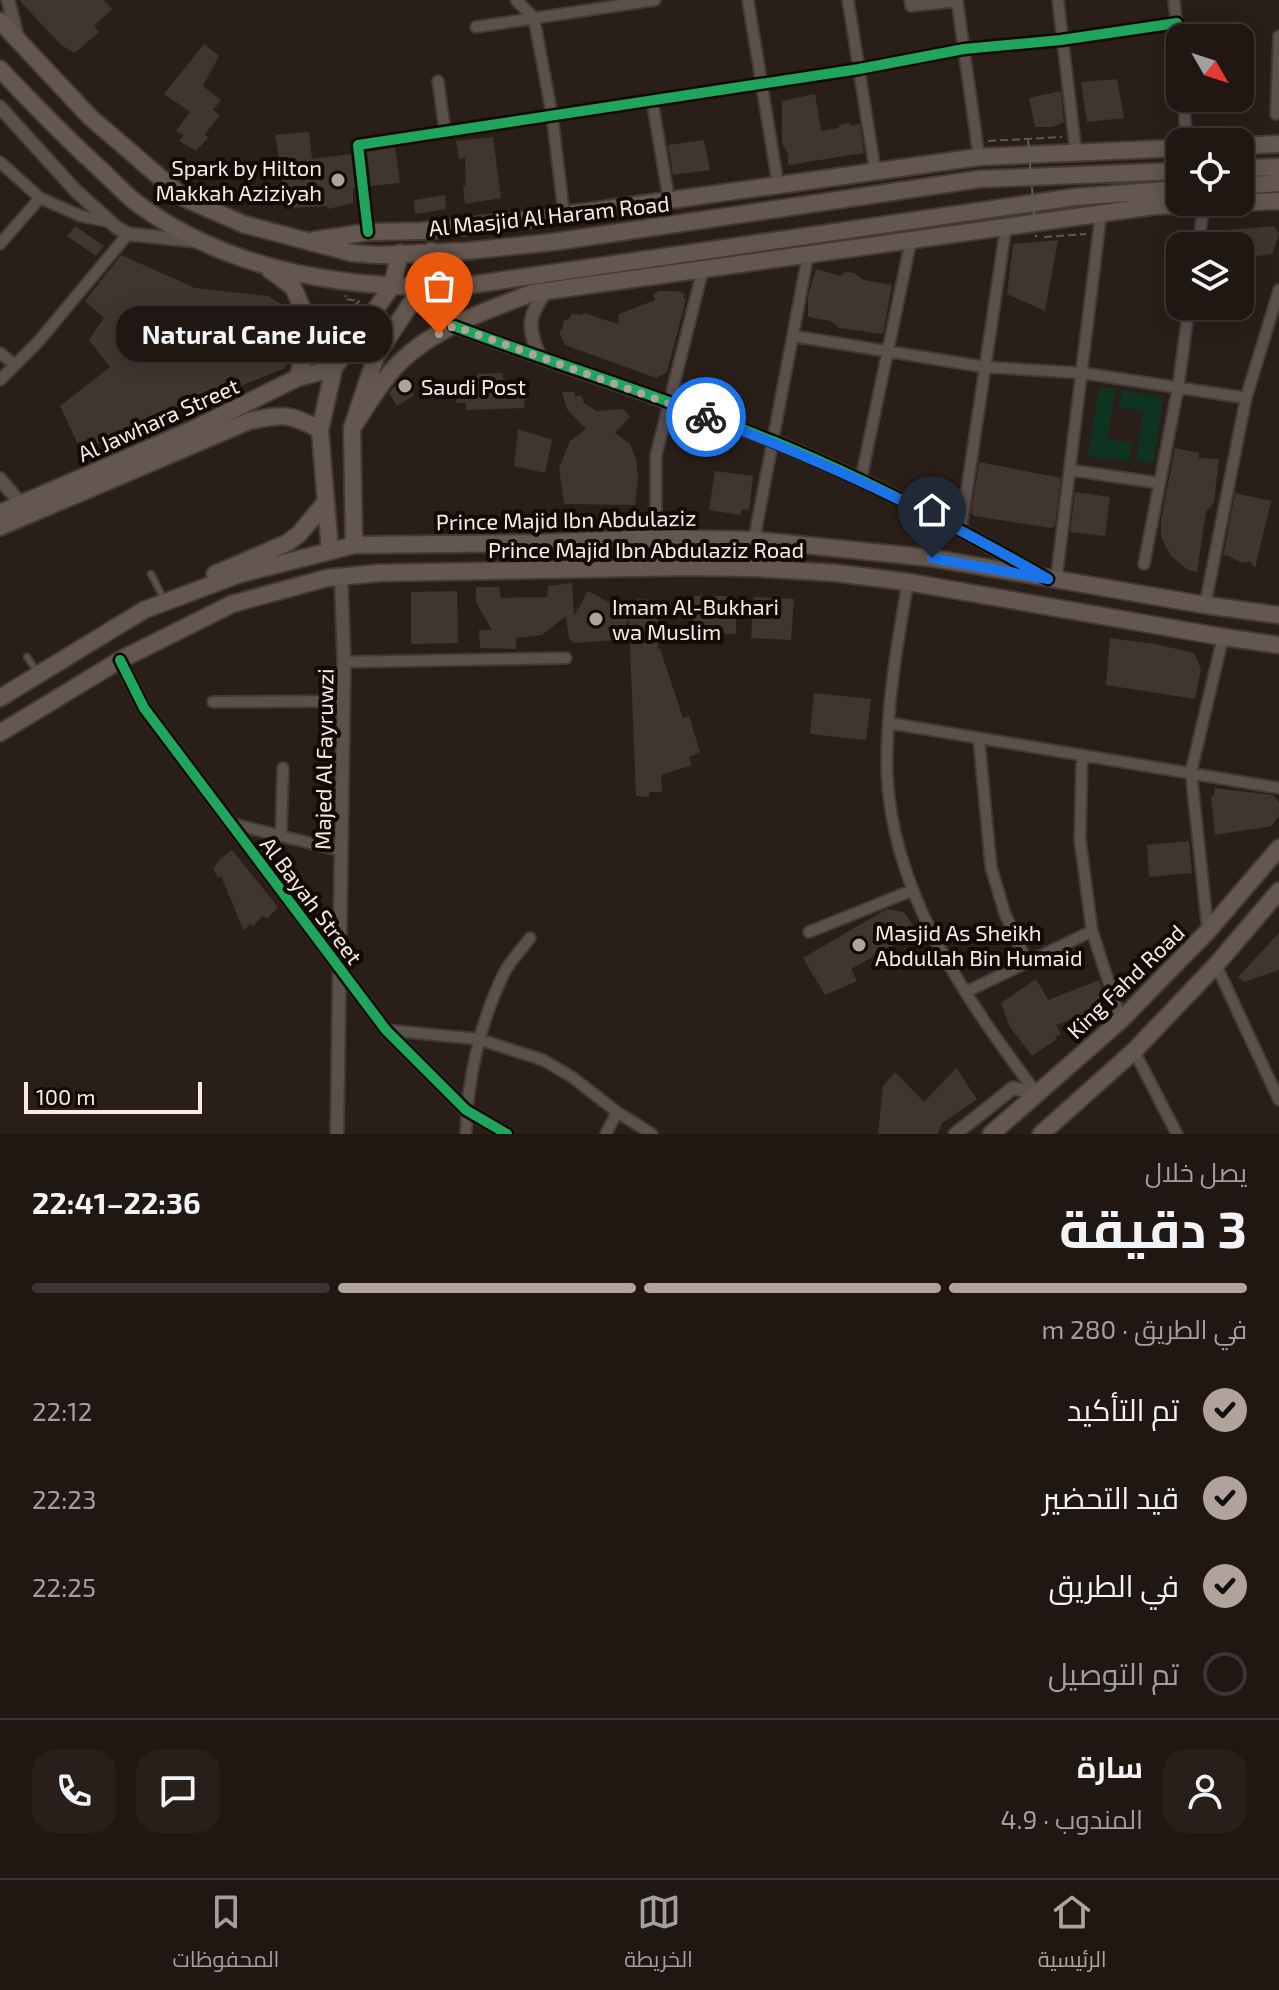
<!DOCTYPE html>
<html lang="ar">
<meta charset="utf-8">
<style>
:root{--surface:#201612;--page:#281f1b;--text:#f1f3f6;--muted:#a29f9f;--line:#3d3532;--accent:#b1a39b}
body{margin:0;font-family:"Exo 2",Cairo,sans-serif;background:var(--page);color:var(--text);direction:rtl;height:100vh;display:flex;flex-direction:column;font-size:30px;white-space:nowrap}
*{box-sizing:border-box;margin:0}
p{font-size:26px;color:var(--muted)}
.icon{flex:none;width:44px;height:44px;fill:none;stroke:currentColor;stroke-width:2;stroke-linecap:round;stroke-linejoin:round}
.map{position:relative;height:1134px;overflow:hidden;direction:ltr}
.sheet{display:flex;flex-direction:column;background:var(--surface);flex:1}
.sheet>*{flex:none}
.needle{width:52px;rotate:129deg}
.fabs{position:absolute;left:1166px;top:24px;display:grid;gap:16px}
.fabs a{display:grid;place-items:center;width:88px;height:88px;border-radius:16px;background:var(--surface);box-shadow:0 4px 20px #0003,0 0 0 2px var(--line);font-size:40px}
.scale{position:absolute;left:24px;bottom:20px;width:178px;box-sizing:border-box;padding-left:8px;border:4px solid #faeae2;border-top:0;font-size:22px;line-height:28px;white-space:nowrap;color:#faeae2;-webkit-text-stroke:6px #130905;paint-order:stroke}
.pin{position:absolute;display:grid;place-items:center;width:68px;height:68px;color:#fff;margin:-82px -34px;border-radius:50% 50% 50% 0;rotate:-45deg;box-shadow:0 0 8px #0007}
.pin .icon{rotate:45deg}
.courier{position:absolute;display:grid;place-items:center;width:80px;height:80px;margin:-40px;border:6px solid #1a73e8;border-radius:50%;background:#fff;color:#222;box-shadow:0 2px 10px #0007}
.bubble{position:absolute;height:56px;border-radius:24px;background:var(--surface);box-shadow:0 4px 20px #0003,0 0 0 2px var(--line);font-size:26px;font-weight:700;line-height:56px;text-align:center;direction:rtl}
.head em{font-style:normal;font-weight:700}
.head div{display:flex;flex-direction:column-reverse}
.head{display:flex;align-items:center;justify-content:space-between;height:136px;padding:0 32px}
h1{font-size:52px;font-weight:700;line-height:60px}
.bar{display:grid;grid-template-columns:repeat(4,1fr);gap:12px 8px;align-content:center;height:96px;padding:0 32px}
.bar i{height:10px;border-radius:6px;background:var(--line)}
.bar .selected{background:var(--accent)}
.bar p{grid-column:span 4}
.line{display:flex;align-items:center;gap:20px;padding:0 32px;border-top:2px solid var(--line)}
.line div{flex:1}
.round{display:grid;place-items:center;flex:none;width:84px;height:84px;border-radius:24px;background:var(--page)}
ol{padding:0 32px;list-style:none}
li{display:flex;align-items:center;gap:24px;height:88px}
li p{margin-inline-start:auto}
li .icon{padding:8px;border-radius:50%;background:var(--accent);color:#111;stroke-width:4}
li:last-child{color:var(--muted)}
li i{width:44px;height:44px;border:4px solid var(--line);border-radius:50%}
.menu{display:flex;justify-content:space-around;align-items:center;height:112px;border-top:2px solid var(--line);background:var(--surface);font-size:22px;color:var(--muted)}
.menu a{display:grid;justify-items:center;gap:4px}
.menu .selected{color:var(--accent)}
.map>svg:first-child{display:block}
.green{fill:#0f3321}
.building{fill:#403630}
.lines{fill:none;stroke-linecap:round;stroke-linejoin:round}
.service-casing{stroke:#443a35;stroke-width:9}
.minor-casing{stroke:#443a35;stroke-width:14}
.tertiary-casing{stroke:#443a35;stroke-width:16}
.primary-casing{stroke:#443a35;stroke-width:20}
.path{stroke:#605854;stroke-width:2;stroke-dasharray:8 4;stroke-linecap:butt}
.service{stroke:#5a514d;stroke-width:5}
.minor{stroke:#5a514d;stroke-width:10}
.tertiary{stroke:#5a514d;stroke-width:12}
.primary{stroke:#63574f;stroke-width:16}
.path-bridge{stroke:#605854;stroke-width:2;stroke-dasharray:8 4;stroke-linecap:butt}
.cycleway-casing{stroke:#130905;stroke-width:15}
.cycleway{stroke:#20a55d;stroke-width:10}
.done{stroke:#b1a39b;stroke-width:8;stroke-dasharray:0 14.4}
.route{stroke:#1a73e8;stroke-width:10}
.poi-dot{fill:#b1a39b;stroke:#130905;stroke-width:3}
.labels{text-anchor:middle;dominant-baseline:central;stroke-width:8;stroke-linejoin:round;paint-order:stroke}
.poi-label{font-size:22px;fill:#faeae2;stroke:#130905;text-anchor:start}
.street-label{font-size:22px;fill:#faeae2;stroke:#130905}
</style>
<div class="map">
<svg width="1279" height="1134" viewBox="0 0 1279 1134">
<rect width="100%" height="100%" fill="#2a1e18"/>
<path class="green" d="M1099,387L1115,389L1108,439L1132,443L1129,462L1088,456Z
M1122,391L1163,397L1154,463L1136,460L1143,411L1119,407Z"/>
<path class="building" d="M19,0H104L112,9L94,26L99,32L75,53L61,45Z
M204,44L219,56L203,86L221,100L213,110L220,115L205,134L208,138L196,151L179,141L184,135L176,131L190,112L164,94Z
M1117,79L1124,118L1087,122L1081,82Z
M1061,91L1064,122L1052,127H1035L1029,98Z
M815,94L821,131L839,128L838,125L850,123V126L860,124L864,153L788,165V154L782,143V101Z
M309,132L312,159L351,154L355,188H353V203L328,209L327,206L287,208L275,135Z
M493,137L501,198L465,204L463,186L466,185L465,158L459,159L456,141Z
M704,140L710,170L673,175L668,145Z
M395,147L400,183L371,186L367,152Z
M445,195L446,209L415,214L414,200Z
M75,226L104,246L96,256L67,236Z
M1274,226L1279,234L1272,254L1240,258V246H1209L1210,238L1215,236V231Z
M1058,240L1045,311L1007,294L1013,244Z
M121,255L195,288L268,296L281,304L290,315L295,332L294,351L285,368L81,451L60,406L110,367L89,340L104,318L85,301Z
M816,269L841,276L845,272L854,273L863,280L892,285L883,334L839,328L831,321L808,317V296Z
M659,291H677L685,294L683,297L686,299L667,372L656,378L565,345L559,332L562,330L564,320H568L572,314L581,315L584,313L618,324L619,314L655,300L653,295Z
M502,373L504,382H524L529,397L524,401L525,408L466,410V403H456L457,394L462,385L477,384V374Z
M403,377L414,395L397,406L389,393Z
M562,392H574L575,396L581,395L584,403L597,411L623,409L630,417L615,433L630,444L636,459L638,478L635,505L564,504L559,468L570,441L586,429L567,409Z
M518,429L552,440L545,473L514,466Z
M1175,448L1199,453V458L1219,459L1214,502L1206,512L1197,572L1188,570L1171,556L1161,537V520Z
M979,462L1061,478L1055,526L1051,528L974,516L971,513Z
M715,471L753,476L749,510L742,509L741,515L709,510Z
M1075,492L1110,497L1105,536L1070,532Z
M1235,493L1271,501L1255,568L1250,561L1242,563L1226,555L1223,557Z
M572,583L574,616L588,591L632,615L631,602H637V599L663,601V613L658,620V649H660L683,718L689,716L700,752L689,757L692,765L661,775L662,792H649V797L636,796L629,619L616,640L575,643L569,639L566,616L542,635L516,638V649L480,648L479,630H492L476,602V587H499L501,598L547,597L548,586Z
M457,591L458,643L411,644V592Z
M693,596H736V634H693Z
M754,597L794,599L791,640L751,638Z
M1110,638L1155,644L1194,653L1201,669L1195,699L1106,685Z
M814,693L871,699L866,740L810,734Z
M1215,788L1273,795L1279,802V815L1272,826L1215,835L1211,797L1214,796Z
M1189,841L1192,873L1149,877L1147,845Z
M232,850L278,907L267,919L262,916L253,927L250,924L244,931L221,876L218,878L213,869L220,859Z
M887,909L904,912L917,932L851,969L857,981L825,995L803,958Z
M1279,933V970L1244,982L1238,977Z
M1036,979L1048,1000L1099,980L1107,1002L1093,1008L1094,1011L1056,1025L1061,1034L1055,1037L1057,1039L1032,1056L1010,1027L1001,1003Z
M956,1068L977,1099L942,1123L938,1134H878L883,1086L895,1072L924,1102Z"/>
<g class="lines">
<defs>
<path id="service" d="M151,574L165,601
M27,657L38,673"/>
<path id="minor" d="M516,0L534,18L552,115L564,214
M748,0L778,184
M848,0L875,170
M910,0L911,6L957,1
M957,0L979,157
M1058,0L1076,153
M1174,0L1180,62
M476,27L655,0
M438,81L445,131
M1183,98L1187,142
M652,100L669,200
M1276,114L1279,36
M0,162L40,198L81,216L110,222
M368,232L358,145L859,69L964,49L1061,40L1177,23
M0,244L40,198
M1198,246L1204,204
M793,336L985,367L1083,373L1246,398
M0,353L15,365
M0,380L38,342L128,234
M1070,470L1159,483
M861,479L911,240
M961,529L1006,227
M656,538V455L703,269
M754,540L808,255
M1144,564L1178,388L1189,306
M1056,581L1101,213
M908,582C897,645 886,707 887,771C891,893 966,999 1037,1094
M1205,605L1246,398L1279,290
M344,662L566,658
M213,702L344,701
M889,723L1279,788
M979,740L991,867L1005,914L1027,962
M1082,756L1080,839L1092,931L1121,1020
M229,823L342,851
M281,836L283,768
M1208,931L1191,772L1223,637
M809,932L913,890
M1216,965L1279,1100
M966,992L1092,931
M386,1030L478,1039L543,1060L572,1077L617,1112L652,1134
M1134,1051L1177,1134
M466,1134C467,1080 480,1022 504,973C511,960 522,949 530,938
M606,1134L617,1112"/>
<path id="tertiary" d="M8,0L18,39
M0,107L76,191L116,227L128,234L196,241
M454,326C559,366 668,400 773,441C865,478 952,524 1038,574
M540,358C528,328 526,319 546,291
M0,479L21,504
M120,660L144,708L386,1030L466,1110L507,1134
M337,1134L344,662L341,576
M955,1134L1013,1088L1037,1094"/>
<path id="primary" d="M0,21L90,117L184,198L243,224L352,253L378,255L467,251L553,242L980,179L1180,171
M0,69C32,103 64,136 99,168C110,178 122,191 134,201C227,272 349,290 463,286L1075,197L1180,189
M1240,146L1279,144
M1240,168L1279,167
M1240,186L1279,183
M315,240L368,232L422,231L535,219L979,157L1180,148
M270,270L293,287L311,328L312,335L297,378
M352,428C367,407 381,380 400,362C436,327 486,311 532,293L1155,206L1279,201
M0,513L196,428L297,378L334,368
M0,527L249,421C281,414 291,413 320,430
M354,545L352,428L376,356L421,288L431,251
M330,551L320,430L334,368L392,286L400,253
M215,574L287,543L299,534L325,503
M0,698L144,610L240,574L354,545L536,543L656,538L754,540L932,558L1205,605L1279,615
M0,733L120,660L232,604L327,578L379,573L685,567L754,568L836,573L908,582L1223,637L1279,645
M991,1134L1121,1020L1208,931L1279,848
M1041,1134L1134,1051L1216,965L1279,891"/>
</defs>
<use href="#service" class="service-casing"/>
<use href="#minor" class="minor-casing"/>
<use href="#tertiary" class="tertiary-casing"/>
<use href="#primary" class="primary-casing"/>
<path class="path" d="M988,141L1062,137
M186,180L198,161
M1044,237L1086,234
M330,334L359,301L345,299L346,295"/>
<use href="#service" class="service"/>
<use href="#minor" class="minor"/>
<use href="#tertiary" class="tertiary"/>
<use href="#primary" class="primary"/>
<path class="path-bridge" d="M1028,139L1036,237"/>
<defs>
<path id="cycleway" d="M368,232L358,145L859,69L964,49L1061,40L1177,23
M454,326C560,366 670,399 775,442C870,481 959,528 1048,579
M120,660L144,708L386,1030L466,1110L507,1134"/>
</defs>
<use href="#cycleway" class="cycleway-casing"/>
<use href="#cycleway" class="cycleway"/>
</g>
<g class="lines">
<path class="done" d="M439,334L454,326L706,417"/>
<path class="route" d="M706,417C827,462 936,514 1048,579L932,558"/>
</g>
<g class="poi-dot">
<circle cx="338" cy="180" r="8"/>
<circle cx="405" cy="386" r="8"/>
<circle cx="596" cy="619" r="8"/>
<circle cx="859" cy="945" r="8"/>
</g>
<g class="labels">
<g class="poi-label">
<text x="322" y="167" text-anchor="end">Spark by Hilton<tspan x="322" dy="25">Makkah Aziziyah</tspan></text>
<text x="421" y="386">Saudi Post</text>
<text x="612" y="606">Imam Al-Bukhari<tspan x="612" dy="25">wa Muslim</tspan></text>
<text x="875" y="932">Masjid As Sheikh<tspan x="875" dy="25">Abdullah Bin Humaid</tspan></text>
</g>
<g class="street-label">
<text transform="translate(549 215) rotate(-6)">Al Masjid Al Haram Road</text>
<text transform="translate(158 419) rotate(-24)">Al Jawhara Street</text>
<text transform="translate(566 519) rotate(-1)">Prince Majid Ibn Abdulaziz</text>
<text x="646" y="549">Prince Majid Ibn Abdulaziz Road</text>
<text transform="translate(323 759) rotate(-89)">Majed Al Fayruwzi</text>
<text transform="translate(312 900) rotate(53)">Al Bayah Street</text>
<text transform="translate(1125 981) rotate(-44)">King Fahd Road</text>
</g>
</g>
</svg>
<div class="fabs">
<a><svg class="needle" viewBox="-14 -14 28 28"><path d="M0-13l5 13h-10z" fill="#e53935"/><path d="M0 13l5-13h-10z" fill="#a29f9f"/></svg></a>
<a><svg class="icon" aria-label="locate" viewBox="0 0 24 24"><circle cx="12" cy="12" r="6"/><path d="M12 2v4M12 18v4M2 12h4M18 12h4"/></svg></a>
<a><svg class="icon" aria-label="layers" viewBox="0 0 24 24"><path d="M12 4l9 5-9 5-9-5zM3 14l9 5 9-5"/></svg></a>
</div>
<div class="scale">100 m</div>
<div class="pin" style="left:439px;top:334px;background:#ea580c"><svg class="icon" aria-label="bag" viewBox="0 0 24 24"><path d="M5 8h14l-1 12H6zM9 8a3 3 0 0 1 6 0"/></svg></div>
<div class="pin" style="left:932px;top:558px;background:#1f2937"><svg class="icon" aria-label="home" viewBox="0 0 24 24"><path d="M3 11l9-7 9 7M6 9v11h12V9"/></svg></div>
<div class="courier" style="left:706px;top:417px"><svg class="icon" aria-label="bike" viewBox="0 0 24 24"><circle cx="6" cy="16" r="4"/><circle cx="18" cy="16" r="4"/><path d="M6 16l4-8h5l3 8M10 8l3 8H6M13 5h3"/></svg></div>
<div class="bubble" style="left:116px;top:306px;width:276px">Natural Cane Juice</div>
</div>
<section class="sheet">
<div class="head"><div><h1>3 دقيقة</h1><p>يصل خلال</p></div><em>22:36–22:41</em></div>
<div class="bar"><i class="selected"></i><i class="selected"></i><i class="selected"></i><i></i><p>في الطريق · 280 m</p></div>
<ol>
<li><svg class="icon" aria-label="check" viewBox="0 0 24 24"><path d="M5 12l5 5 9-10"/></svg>تم التأكيد<p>22:12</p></li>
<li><svg class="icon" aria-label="check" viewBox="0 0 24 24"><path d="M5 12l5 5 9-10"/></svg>قيد التحضير<p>22:23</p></li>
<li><svg class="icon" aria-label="check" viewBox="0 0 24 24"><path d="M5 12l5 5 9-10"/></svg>في الطريق<p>22:25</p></li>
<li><i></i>تم التوصيل</li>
</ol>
<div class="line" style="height:144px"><a class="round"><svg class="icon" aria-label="person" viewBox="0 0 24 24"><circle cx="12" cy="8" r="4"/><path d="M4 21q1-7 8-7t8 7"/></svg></a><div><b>سارة</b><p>المندوب · 4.9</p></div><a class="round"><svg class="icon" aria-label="chat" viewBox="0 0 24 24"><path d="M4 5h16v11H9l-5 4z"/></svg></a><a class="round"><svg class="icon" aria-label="phone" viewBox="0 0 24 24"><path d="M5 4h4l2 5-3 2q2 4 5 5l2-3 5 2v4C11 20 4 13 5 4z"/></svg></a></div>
</section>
<nav class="menu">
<a class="selected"><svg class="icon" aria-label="home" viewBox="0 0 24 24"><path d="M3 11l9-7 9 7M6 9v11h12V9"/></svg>الرئيسية</a>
<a><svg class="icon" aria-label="map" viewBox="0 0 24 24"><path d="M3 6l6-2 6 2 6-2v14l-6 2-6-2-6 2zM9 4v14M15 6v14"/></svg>الخريطة</a>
<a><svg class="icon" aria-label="saved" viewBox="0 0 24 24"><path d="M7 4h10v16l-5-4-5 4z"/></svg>المحفوظات</a>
</nav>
